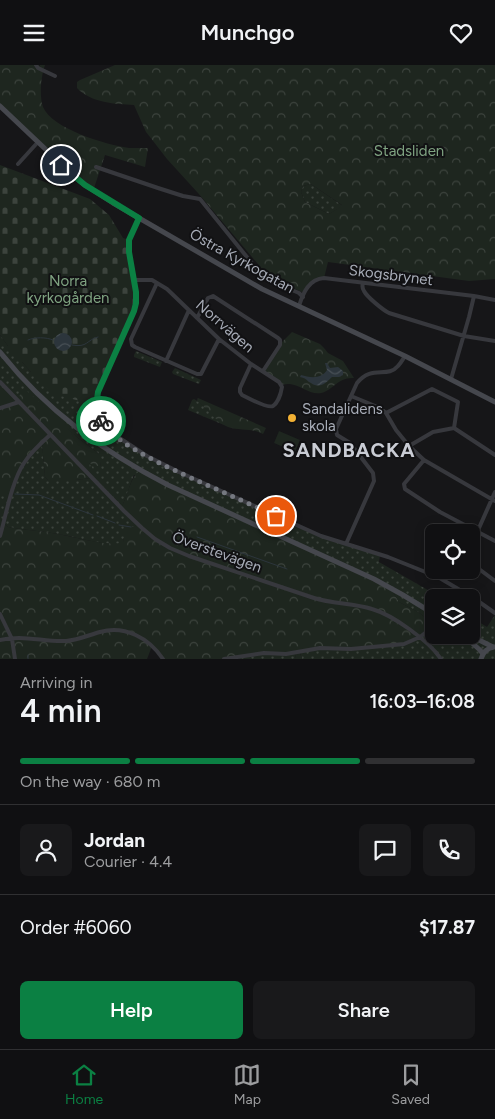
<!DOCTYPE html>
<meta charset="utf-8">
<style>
:root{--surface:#101012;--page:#19191b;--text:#f1f3f6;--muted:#9c9d9f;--line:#303032;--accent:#0b8043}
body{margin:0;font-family:Figtree,sans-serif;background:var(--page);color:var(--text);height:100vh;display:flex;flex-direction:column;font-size:19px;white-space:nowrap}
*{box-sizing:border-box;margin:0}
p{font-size:16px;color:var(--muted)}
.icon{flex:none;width:28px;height:28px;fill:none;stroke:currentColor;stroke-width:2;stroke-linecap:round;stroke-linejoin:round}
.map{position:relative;height:594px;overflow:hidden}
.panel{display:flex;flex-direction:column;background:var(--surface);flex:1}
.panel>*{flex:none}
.fabs{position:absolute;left:425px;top:459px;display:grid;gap:10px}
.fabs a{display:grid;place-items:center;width:55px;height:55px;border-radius:8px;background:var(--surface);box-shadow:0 2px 12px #0003,0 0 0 1px var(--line);font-size:25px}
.pin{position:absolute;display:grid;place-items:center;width:42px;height:42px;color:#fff;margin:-21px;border:2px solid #fff;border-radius:50%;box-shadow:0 1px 5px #0007}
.courier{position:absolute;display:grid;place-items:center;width:50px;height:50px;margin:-25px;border:4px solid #0b8043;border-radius:50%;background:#fff;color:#222;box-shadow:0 1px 6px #0007}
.summary em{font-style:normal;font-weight:600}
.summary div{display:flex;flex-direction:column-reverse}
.summary{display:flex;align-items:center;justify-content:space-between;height:85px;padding:0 20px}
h1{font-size:32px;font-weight:600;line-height:38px}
.bar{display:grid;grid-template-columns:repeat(4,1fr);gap:8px 5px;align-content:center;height:60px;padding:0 20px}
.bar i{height:6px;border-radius:4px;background:var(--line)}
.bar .selected{background:var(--accent)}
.bar p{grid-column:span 4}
.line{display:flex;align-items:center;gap:12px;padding:0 20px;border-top:1px solid var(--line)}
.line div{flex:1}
.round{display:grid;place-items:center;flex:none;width:52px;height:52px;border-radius:8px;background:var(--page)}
.primary-button{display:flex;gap:10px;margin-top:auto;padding:10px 20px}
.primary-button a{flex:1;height:58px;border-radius:8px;background:var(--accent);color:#fff;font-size:20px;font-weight:600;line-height:58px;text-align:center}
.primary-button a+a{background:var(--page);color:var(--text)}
header{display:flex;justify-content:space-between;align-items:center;height:65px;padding:0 20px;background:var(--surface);font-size:22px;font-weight:600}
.dock{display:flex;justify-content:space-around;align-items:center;height:70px;border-top:1px solid var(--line);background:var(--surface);font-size:14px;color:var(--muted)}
.dock a{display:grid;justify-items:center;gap:2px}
.dock .selected{color:var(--accent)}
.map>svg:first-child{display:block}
.grass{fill:url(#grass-dots)}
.forest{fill:url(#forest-crowns);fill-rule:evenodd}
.cemetery{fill:url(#cemetery-stones)}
.garden{fill:#1e261f}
.water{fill:url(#water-waves)}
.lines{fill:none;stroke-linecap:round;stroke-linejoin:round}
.stream{stroke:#2c353c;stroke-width:1}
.street{stroke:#37383d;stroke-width:4}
.secondary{stroke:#45474d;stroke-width:5}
.done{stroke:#757880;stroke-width:5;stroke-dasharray:0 9}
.route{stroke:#0b8043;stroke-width:6}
.poi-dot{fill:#f2b134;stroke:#111113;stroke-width:2}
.labels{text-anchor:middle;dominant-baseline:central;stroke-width:4;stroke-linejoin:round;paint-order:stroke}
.park-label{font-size:15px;fill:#7fa381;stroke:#111113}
.street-label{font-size:15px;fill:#a8adb8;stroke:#111113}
.poi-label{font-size:15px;fill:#a8adb8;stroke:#111113;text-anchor:start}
.district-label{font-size:20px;font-weight:bold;letter-spacing:1px;fill:#c9ccd4;stroke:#111113}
</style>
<header><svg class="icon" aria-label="menu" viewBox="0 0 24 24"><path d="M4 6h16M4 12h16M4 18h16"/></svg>Munchgo<svg class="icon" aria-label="heart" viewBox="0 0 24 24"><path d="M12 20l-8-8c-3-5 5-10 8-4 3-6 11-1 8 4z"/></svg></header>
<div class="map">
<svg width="495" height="594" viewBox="0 0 495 594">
<defs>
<pattern id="grass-dots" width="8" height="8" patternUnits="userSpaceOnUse" patternTransform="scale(1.25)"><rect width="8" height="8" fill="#1e261f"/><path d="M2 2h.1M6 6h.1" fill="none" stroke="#3c433d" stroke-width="1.8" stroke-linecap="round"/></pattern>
<pattern id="forest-crowns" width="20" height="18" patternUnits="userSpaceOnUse" patternTransform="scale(1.25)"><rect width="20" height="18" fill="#1e261f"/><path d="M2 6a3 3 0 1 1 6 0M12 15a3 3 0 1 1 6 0" fill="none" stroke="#3c433d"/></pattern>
<pattern id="cemetery-stones" width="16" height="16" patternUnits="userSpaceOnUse" patternTransform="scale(1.25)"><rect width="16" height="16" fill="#1e261f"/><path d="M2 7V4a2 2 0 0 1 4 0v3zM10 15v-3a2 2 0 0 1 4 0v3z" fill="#3c433d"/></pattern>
<pattern id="water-waves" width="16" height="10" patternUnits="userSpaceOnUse" patternTransform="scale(1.25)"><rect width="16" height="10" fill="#2c353c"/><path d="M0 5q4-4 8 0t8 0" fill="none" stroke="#485056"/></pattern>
</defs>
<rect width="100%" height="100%" fill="#161618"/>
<path class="grass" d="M311,119L343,141L329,149L305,137L301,127L303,121Z
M0,270L8,281H11L22,294V297L31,307H34L46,319L97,335L105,362L147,391L321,471L380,490L379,497L440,532H434V559L418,547L399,537L391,524L134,410C129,421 127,432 121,443L142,463L124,473L123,478C112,483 72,471 58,469C41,466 25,465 8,462L4,458H0V430L12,429L17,410L42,377L45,412L48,415H75L93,413L89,397L101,401L98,388L78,373L63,360L18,334L0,317Z
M136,286L162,297L160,302L134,292V290Z
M175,303L201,315L199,319L173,309L172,307Z
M194,334L199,337L224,360L188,345L192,335Z
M495,550V594H302L300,587L434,561V570H471V552L487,562Z
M295,588L296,594H224L251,589Z"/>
<path class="forest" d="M0,0H36L38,3L40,0H45C41,11 39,31 43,42C52,64 107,80 129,83C135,83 142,83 148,83L145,102L105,90L93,126L2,43L0,45Z
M115,0H495V214L469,216L328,197L324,213L316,215L304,228L276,215L263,205L198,128L167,94L150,72L146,67L134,40C116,39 91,38 77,23V17L80,15ZM311,119L342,140V141L329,149L305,137L301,127L303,121Z
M292,267L320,279L324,283L328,288L343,296L354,313C337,312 334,325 321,328C310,330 300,320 290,319C289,319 282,319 282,320L263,306L281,278Z
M0,317L18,334L22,326L26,325L78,373L98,388L100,392L101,402L89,398L95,407L93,413L75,415H48L45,412L42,378L24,397L12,430H0Z
M198,333L266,363L263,369C253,363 240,366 228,362C217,358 207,343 197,336Z
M140,405L391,524L399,537L418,547L434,559V561L420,572L404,579L369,583H331L300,588L302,594H296L295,588H264L224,594H163L152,581L147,594H0V458H4L8,462C25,465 42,466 58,469C71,471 113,483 123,477L127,461L141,463L121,443C129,429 128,416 140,405Z"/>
<path class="cemetery" d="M0,100L90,134L109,150L123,173L129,175L136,238L97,335L80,336L54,329L46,322V319H43L34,309V307H31L22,297V294H19L10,284V281H8L0,270Z"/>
<path class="garden" d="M279,366L300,375L295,387L274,378Z"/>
<path class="water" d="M54 277a9 9 0 1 1 18 0a9 9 0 1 1-18 0Z
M325,298H327L330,303L338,302L343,306V310L339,312H332C326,318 320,324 311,318C306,315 306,313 300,312L301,310C310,313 322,314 327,305Z"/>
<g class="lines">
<path class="stream" d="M28,275C35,272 46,272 53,275
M72,280C88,283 86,275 98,272
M15,429L39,430L93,450
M97,451L115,458
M119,460L131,462
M197,472L287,504
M28,590V594"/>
<path class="street" d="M36,0L38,3L55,11
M18,99L38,77
M96,102L158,123L183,131L200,134L259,207L268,215L299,228L303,232
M139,153L129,175V187L136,227V238L134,247L98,327L97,335L98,345L102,357L105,362L121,374L147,391L179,407L321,471L388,492L438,512L475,534L495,548
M135,215H152L167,224L219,274L251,299L279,317L282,322C281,328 278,338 273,341C268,344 248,333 242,330L240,327V323L251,299
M157,218L131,274L132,280L135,282L197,309H201L219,274
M363,218C362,221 362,223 364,226C367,232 383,245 389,248L464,271L495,276
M299,241C303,228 309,214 324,213L474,231L495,235
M197,253L208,233L213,231L278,273L280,275V280L263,306
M166,296L189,245
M451,314L469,252L474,231
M0,317L124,446L142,463L155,474L170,483L189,491L314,533C333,539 353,538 372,544C393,550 429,576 441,594
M351,331L380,343L386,348L396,365L409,381L424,395L495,436
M0,343L19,337
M386,348L432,324L458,337L454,363
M454,363L495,390
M409,381L433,367L454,363
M424,395L404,419L405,424L440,447L495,476
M0,471C6,450 12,416 24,398C31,387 41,378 50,370
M346,479L374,416L373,408L350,378L337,370L336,364L357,318C372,299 387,314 398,301C401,298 403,294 405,291
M471,481L495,427
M471,498L495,516
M0,549L12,574L15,594
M0,575C6,574 13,573 19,573C35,573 50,577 66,576C78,575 89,570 100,567C125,560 149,573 163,594
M224,594L264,588L286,589L320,583L351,584L404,579L420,572L434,561"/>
<path class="secondary" d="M0,41L77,114L85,120L113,138L262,224L405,291L495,337
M0,287C46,345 102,386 168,420L374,514L403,530L434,549
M463,570L480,585L483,589
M469,570L493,582
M481,594C483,587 487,583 494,582"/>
</g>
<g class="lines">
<path class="done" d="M101,356C117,382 181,408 209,421C232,431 254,441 276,451"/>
<path class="route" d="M61,100L85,120L139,153L129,175V187L136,227V238L134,246L98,327C96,338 97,346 101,356"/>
</g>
<circle class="poi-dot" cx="292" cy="353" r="5"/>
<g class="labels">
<g class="park-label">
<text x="409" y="86">Stadsliden</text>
<text x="68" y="216">Norra<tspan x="68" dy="17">kyrkogården</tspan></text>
</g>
<g class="street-label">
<text transform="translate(242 196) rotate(29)">Östra Kyrkogatan</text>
<text transform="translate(391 210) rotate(7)">Skogsbrynet</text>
<text transform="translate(225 261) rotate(41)">Norrvägen</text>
<text transform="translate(217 487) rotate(20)">Överstevägen</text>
</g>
<g class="poi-label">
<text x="302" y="344">Sandalidens<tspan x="302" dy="17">skola</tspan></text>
</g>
<g class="district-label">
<text x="349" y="385">SANDBACKA</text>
</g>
</g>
</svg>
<div class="fabs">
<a><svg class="icon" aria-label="locate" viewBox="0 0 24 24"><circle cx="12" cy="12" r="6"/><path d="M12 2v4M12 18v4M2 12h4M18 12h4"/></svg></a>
<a><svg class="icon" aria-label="layers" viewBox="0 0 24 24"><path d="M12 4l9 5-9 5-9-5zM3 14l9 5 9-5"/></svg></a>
</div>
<div class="pin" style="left:276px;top:451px;background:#ea580c"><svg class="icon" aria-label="bag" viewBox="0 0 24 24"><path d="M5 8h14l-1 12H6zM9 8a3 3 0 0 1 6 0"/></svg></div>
<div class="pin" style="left:61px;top:100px;background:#1f2937"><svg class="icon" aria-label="home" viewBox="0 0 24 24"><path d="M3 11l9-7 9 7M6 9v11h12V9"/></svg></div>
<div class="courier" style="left:101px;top:356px"><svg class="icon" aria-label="bike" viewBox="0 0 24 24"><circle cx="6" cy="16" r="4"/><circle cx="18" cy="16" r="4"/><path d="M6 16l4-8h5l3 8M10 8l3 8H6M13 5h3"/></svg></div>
</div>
<section class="panel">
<div class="summary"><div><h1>4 min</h1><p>Arriving in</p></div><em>16:03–16:08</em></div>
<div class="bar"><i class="selected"></i><i class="selected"></i><i class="selected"></i><i></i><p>On the way · 680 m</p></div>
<div class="line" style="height:90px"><a class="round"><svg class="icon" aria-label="person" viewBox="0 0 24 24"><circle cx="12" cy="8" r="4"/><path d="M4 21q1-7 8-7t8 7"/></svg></a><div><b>Jordan</b><p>Courier · 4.4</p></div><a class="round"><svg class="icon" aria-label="chat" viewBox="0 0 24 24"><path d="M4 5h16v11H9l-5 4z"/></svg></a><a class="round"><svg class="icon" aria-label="phone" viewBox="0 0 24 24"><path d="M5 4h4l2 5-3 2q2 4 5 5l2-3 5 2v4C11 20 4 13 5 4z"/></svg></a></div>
<div class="line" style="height:65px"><div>Order #6060</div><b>$17.87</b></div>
<div class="primary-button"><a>Help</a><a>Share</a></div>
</section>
<nav class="dock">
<a class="selected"><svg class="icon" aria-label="home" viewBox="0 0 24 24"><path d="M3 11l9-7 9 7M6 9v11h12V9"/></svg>Home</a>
<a><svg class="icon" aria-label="map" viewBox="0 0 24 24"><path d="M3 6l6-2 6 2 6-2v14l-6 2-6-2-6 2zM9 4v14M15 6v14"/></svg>Map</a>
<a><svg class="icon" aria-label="saved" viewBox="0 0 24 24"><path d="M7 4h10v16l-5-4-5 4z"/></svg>Saved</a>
</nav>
